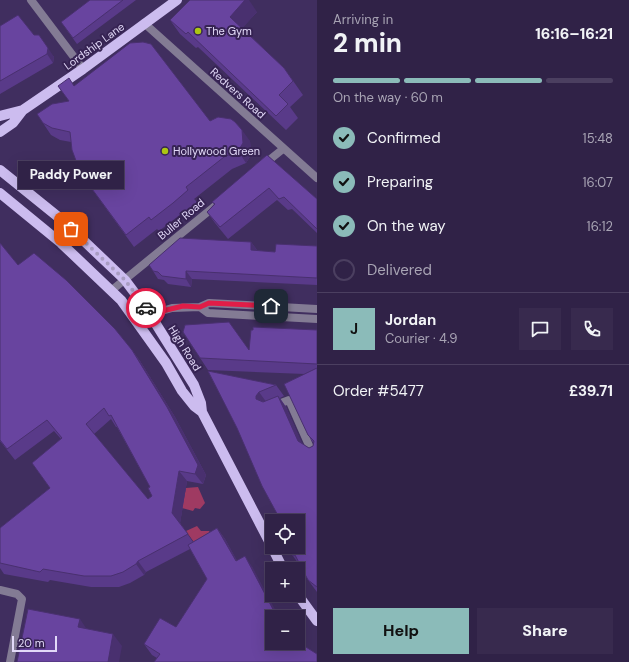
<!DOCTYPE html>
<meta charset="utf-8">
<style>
:root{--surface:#302247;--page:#382a4e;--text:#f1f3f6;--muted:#a8a4b4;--line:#4b3f60;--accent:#8bbbb9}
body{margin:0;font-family:"DM Sans",sans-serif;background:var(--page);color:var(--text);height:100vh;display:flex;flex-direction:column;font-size:15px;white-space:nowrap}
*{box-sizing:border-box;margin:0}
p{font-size:13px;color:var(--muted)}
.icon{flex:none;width:22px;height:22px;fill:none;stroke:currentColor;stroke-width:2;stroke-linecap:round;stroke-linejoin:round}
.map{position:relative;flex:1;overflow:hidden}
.sheet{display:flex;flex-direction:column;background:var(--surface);width:312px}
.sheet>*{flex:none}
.fabs{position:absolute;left:265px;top:514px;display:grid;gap:8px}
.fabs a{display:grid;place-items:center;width:40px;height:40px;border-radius:0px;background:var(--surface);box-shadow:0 4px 16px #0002,0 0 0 1px var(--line);font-size:20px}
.scale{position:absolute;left:12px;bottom:10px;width:45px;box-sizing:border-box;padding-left:4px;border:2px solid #e2d9f8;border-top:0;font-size:11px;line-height:14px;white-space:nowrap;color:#e2d9f8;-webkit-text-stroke:3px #362353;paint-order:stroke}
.pin{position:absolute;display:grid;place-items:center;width:34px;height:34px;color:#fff;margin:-17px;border-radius:8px;box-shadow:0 2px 6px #0006}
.courier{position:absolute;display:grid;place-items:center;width:40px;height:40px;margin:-20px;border:3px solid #e11d48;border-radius:50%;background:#fff;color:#222;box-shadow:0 1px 5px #0007}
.bubble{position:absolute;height:28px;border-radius:0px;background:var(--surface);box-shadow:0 4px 16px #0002,0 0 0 1px var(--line);font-size:13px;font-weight:800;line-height:28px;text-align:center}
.headline em{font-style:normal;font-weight:800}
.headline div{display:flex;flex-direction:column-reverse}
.headline{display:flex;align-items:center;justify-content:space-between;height:68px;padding:0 16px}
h1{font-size:26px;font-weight:800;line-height:30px}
.bar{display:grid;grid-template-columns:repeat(4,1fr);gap:6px 4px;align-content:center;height:48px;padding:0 16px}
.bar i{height:5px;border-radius:3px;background:var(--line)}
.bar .active{background:var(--accent)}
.bar p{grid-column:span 4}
.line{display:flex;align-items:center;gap:10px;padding:0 16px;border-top:1px solid var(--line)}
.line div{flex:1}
.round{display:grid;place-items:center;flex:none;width:42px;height:42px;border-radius:0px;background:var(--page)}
ol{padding:0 16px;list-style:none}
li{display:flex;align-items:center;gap:12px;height:44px}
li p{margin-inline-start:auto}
li .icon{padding:4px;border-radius:50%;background:var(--accent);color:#111;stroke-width:4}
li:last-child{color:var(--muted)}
li i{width:22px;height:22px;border:2px solid var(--line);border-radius:50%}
.cta{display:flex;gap:8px;margin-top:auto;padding:8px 16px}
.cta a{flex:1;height:46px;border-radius:0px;background:var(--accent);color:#111;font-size:16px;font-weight:800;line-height:46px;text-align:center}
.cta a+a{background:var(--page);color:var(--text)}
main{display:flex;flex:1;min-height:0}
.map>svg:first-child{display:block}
.green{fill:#9f3a62}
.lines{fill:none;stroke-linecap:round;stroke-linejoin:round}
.street{stroke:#837b94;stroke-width:8}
.primary{stroke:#ccbcef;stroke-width:10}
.wall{fill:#593a89;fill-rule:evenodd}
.shaded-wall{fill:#49306f}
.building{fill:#68449f;stroke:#49306f;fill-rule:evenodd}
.done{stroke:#a99dc2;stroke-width:4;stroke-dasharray:0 7.2}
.route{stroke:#e11d48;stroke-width:5}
.poi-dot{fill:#acc613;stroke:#362353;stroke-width:1.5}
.labels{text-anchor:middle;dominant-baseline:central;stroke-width:4;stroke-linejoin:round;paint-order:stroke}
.poi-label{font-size:11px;fill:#e2d9f8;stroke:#362353;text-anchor:start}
.street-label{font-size:11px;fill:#e2d9f8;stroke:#362353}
</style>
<main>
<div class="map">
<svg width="317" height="662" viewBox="0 0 317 662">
<rect width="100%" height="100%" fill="#402e5f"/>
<path class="green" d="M198,487L205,503L200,509L195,508L193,511L182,508L186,488Z
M197,526L201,531H209L211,535L196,545L186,531Z"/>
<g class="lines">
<path class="street" d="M31,0L83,69
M144,23L317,178
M263,165L283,149
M112,290L215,206
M200,307L208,313L317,319
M134,319L172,308L200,307L209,303L317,309
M273,406L289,400L311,450L317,454
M0,590L17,594L22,599L10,662"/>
<path class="primary" d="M0,116L23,110
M0,132L13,123L23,110L83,69L177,0
M0,170L62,220L125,280L146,308L194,385L201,403L202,412L272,547
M0,193L61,243L121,300L166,363L182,391L194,406L202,412
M272,547L283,569
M298,595L317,621"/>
</g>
<path class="wall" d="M90,0H136L77,44L66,29Z
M257,12L242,28L284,68L303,95L290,107L298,118L286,130L198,47L196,48L180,34L170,20Z
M0,26L34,35L54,57L53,63L0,94Z
M58,86H74L210,121L250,141L251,155L246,163L232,169L194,199L197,202L181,214L159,231L157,229L134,247L81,174L71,142L60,140L51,135L37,114L69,101Z
M267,155L317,199V233L292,209L288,210L277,200L228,239L215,223L207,212L214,204L212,202Z
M251,242L257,250V251L275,252L317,246V285L192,279L191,287L168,284L164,280L158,279L153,271Z
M0,243L18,265L132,350L140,361L175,417L206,475L203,484L187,481L180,523L193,542L217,528L225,539L237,561L253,568L157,658L152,655L144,644L176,627L207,579L190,549L146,572L144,575L130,583L119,587H91L50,580L48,582L4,574L0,568V528L50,488L32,463L61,439L54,431L15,460L0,441ZM111,419L116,427H117L150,487L152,496L148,499L94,434Z
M317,330V592L308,580L301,567L293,556L298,547L208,371L276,385L284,396L280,398L286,407L302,444L309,448L313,446L314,444L308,435L305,374L208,370L183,332L249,350Z"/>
<path class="shaded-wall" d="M244,0H249L257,12L240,31L230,17Z
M48,48L54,57L53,63L47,54Z
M242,130L250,141L251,155L246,163L238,151Z
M251,242L257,250L256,258L251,250Z
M186,271L192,279L191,287L186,279Z
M132,350L140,361L175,417L206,475L203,484L195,474Z
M259,392L267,403L256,399V396Z
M278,396L286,407L306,452L298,441Z
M179,471L187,481L180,524L172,513Z
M217,528L225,539L244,573L236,561Z
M245,556L253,568L279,617H277Z
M138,561L146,572L144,575L136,564Z
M80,619L88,631L78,627Z
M113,634L122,646L119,662H108Z"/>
<path class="building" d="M90,0H123L73,38L61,22Z
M190,0H245L230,17L284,68L293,81L279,95L288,104L276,116L188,32L186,34L170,20Z
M18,15L34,35H39L48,48L47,54L0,81V26Z
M143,42L151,44L210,121L218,117L231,119L235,122L242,130L243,143L238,151L224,157L186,187L188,190L173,203L151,220L149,217L126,235L81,174L72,150L70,132L52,128L43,123L37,114L52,104L69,101L58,86L69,78L74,86L130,43Z
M267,155L317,199V229L284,197L279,199L269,188L220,227L207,212L215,204L212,202Z
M180,238L251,242V250L275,252L276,244L317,246V278L186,271V279L162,276L158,272L153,271L149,265Z
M0,243L18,265L34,253L66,280L115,329L132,350L167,407L198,465L195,474L179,471L172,513L188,534L138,561L136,564L123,572L111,576H84L43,569L40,572L0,563V528L50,488L32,463L62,438L47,420L7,449L0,440ZM104,408L109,416L111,415L150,487L148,488L152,496L148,499L86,424Z
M229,322L249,350L251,330H253V327L317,330V364L200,358L183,332L185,325Z
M317,368V587L308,580L295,555L293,556L288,547H298V521H281L262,486L237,428L208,371L276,385L259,392L256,396V399L263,402L278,396L298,441L309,448L313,446L314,441L308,435L284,384Z
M217,528L236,561L245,556L277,617H272V643H298V642L317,654V662H154L160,654L144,644L160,618L176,627L207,579L188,545Z
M28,609L80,619L78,627L113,634L108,662H17Z"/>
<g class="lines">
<path class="done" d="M71,229L125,280L146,308"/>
<path class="route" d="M146,308L150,314L183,306L200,307L209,303L271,306"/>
</g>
<g class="poi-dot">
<circle cx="198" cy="31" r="4"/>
<circle cx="165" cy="151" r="4"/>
</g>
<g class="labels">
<g class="poi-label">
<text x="206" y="31">The Gym</text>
<text x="173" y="151">Hollywood Green</text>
</g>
<g class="street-label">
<text transform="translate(94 46) rotate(-36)">Lordship Lane</text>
<text transform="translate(238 93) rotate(42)">Redvers Road</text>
<text transform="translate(181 219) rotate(-40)">Buller Road</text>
<text transform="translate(185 348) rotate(58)">High Road</text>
</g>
</g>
</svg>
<div class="fabs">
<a><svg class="icon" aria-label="locate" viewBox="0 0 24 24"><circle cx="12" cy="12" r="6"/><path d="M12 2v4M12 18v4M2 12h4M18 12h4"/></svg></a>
<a>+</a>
<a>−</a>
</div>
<div class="scale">20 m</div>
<div class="pin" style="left:71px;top:229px;background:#ea580c"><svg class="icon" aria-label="bag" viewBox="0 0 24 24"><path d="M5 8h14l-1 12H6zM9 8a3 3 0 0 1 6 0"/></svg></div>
<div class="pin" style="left:271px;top:306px;background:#1f2937"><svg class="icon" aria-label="home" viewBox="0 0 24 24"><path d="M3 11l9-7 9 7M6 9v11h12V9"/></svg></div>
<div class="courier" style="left:146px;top:308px"><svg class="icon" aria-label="car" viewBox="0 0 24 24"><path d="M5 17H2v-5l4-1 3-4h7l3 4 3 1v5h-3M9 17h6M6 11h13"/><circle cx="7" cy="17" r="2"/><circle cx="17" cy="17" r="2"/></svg></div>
<div class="bubble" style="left:18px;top:161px;width:106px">Paddy Power</div>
</div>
<section class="sheet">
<div class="headline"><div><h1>2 min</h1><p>Arriving in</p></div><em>16:16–16:21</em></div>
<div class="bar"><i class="active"></i><i class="active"></i><i class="active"></i><i></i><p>On the way · 60 m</p></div>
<ol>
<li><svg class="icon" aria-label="check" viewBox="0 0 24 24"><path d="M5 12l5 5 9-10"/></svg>Confirmed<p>15:48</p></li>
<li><svg class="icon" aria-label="check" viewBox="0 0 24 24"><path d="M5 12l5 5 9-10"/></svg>Preparing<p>16:07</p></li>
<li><svg class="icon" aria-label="check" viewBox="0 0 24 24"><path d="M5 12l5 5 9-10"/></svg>On the way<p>16:12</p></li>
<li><i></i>Delivered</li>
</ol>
<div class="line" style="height:72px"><b class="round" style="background:var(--accent);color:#111">J</b><div><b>Jordan</b><p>Courier · 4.9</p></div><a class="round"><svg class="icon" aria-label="chat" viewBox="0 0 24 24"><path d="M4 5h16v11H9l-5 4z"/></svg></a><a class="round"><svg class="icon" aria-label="phone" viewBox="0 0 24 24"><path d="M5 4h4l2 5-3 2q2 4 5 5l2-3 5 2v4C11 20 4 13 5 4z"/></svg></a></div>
<div class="line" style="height:52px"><div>Order #5477</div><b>£39.71</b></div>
<div class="cta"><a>Help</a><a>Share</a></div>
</section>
</main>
